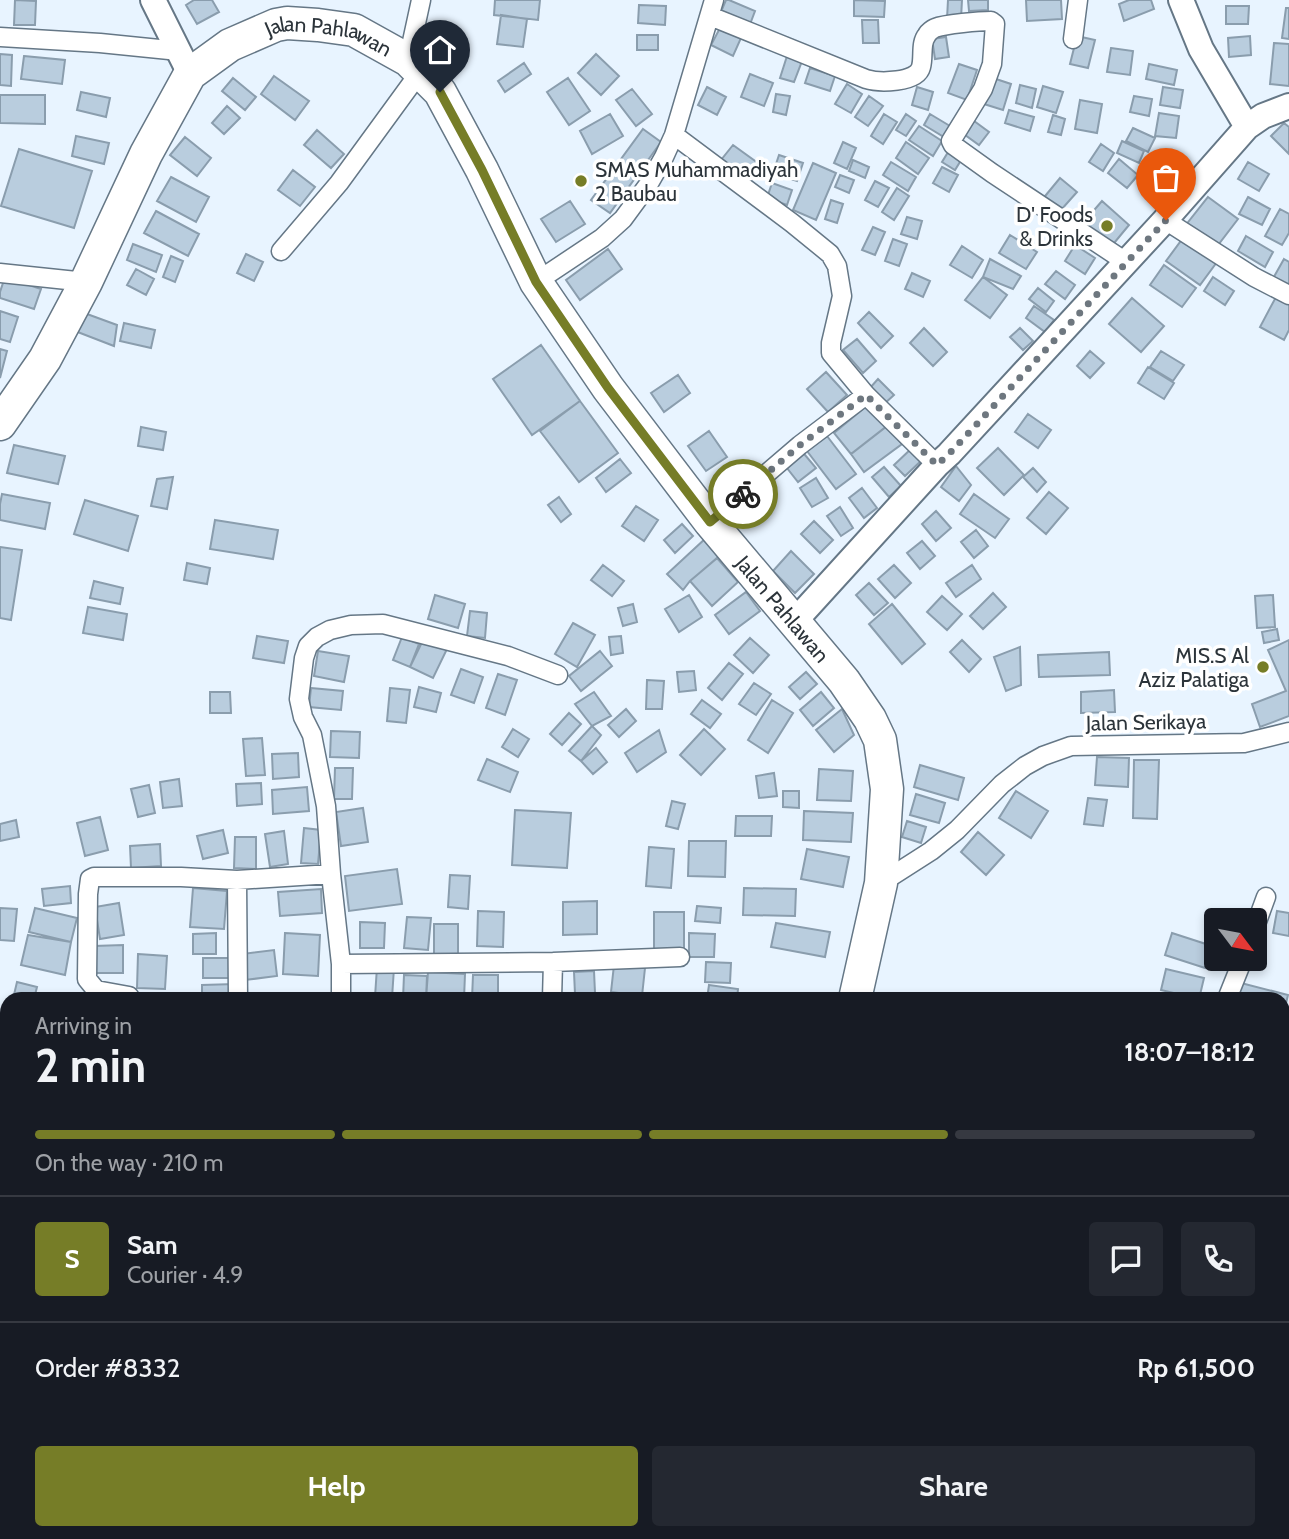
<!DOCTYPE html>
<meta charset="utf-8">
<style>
:root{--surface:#171b24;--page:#242831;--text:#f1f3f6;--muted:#9ea1a6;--line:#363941;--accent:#767d27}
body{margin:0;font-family:Cabin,sans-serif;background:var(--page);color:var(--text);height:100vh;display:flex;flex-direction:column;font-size:26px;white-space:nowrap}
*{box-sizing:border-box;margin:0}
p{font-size:23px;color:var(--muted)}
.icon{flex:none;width:38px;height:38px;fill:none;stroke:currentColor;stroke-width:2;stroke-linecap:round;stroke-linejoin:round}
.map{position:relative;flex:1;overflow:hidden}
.panel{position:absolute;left:0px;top:992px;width:1290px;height:548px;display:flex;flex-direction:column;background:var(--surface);border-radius:21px 21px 0 0;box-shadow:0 4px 10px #0003}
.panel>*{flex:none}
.needle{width:46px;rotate:122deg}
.fabs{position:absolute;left:1204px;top:908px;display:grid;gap:14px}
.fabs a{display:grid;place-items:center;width:63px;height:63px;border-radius:7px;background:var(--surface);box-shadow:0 4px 10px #0003;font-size:35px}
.pin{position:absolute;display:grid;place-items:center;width:60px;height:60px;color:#fff;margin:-72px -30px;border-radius:50% 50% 50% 0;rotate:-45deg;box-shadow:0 0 7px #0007}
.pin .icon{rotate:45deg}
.courier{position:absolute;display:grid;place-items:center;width:70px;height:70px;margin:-35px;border:5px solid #767d27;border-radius:50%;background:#fff;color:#222;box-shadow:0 2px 9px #0007}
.headline em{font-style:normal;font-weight:800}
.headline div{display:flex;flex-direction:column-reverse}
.headline{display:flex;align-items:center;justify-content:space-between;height:119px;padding:0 35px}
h1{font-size:46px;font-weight:800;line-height:52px}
.bar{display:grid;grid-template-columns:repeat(4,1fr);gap:10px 7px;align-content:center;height:84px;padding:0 35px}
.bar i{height:9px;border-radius:5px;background:var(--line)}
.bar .current{background:var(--accent)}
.bar p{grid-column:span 4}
.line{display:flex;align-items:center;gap:18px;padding:0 35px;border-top:2px solid var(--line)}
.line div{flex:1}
.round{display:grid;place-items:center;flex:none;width:74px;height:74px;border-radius:7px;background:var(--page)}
.button{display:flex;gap:14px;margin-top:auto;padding:14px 35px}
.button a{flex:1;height:80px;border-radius:7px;background:var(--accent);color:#fff;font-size:28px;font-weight:800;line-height:80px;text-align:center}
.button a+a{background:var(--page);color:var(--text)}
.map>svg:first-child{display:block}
.building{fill:#b9cdde;stroke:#8a9dad;stroke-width:2}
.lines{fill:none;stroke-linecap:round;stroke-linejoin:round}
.street-casing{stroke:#657786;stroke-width:21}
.secondary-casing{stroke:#657786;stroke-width:28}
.highway-casing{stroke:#657786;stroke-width:35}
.street{stroke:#fff;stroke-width:18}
.secondary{stroke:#fff;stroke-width:24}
.highway{stroke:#fff;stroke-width:32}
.done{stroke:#6e777f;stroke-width:7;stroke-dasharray:0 12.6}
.route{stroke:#767d27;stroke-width:9}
.poi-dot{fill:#767d27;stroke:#fff;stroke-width:2.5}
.labels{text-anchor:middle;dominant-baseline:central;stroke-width:7;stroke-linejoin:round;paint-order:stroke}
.street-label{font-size:21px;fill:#2c343a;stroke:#fff}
.poi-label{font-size:21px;fill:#2c343a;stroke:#fff;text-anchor:end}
</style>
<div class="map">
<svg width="1289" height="1539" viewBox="0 0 1289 1539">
<rect width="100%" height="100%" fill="#e8f4ff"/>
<path class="building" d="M15,0L36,1L35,25H14Z
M194,0H212L219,12L197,24L186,5Z
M495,0H540L538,20L494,15Z
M726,0H729L755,11L749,27L720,14Z
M854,0L885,1L884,17L854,16Z
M948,0H962L961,19H947Z
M968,0H988V10L969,11Z
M1026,0H1061L1062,19L1027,21Z
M1129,0H1151L1154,9L1124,21L1119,4Z
M639,5L666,6L665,25L638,23Z
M1226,6H1249L1248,24H1226Z
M1286,8H1289V39L1282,38Z
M501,15L527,19L523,47L497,44Z
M862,20H878L879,43H863Z
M720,28L741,38L733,56L711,45Z
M637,35H658V50H637Z
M1077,36L1095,40L1088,68L1070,64Z
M1250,36L1251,55L1229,57L1228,38Z
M946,37L949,57L935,59L932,39Z
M1274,43L1289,44V86L1270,84Z
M1111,48L1133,51L1130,75L1107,72Z
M0,54L12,55L11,86L0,85Z
M596,54L619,76L601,95L578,73Z
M24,56L65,60L62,84L21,79Z
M787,56L802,61L794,82L780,78Z
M524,63L531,74L505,92L498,81Z
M959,64L977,70L967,100L948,93Z
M1149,64L1177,70L1174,85L1146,79Z
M810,68L835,76L830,91L805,83Z
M750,74L773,83L764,106L741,97Z
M274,76L309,101L295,120L261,94Z
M233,78L256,97L245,110L222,91Z
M568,78L590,111L569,125L547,92Z
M993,78L1011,84L1003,110L984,104Z
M847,84L862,94L851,113L835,104Z
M1020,85L1036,89L1032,108L1016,103Z
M1043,86L1063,92L1056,113L1037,107Z
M707,87L726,97L717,115L698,105Z
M917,87L933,92L928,110L912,105Z
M1163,87L1183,90L1180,108L1160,105Z
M632,89L652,114L636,126L616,100Z
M81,92L110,98L106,117L77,110Z
M776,94L790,96L786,115L773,112Z
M0,95H45V124L0,123Z
M869,96L883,106L868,126L855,117Z
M1134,96L1152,99L1149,116L1130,112Z
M1080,100L1102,104L1097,133L1075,129Z
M227,106L240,118L224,134L212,123Z
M1009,110L1034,117L1030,131L1005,123Z
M1159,113L1179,116L1176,138L1155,136Z
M610,114L623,136L592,154L580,131Z
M884,114L897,122L883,144L871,136Z
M906,114L916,121L906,136L896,130Z
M930,114L950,126L944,137L924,125Z
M1053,115L1065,119L1061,135L1048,132Z
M970,118L989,132L979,145L961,132Z
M1284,123L1289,127V154L1271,136Z
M919,126L942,141L933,156L909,140Z
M1133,128L1155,138L1148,152L1126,141Z
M643,129L661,142L610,213L591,200Z
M317,130L344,154L331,168L304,145Z
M76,136L109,143L104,164L72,156Z
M185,137L211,158L197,176L170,155Z
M1122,141L1144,151L1139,163L1117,153Z
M843,142L856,148L847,169L834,163Z
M906,142L929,158L918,174L896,158Z
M1101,144L1114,153L1103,171L1089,162Z
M733,145L762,166L750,181L721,160Z
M19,149L92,171L74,228L1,206Z
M950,149L963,157L955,170L942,162Z
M779,155L803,163L797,181L773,173Z
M1163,155L1183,169L1173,183L1153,169Z
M1119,159L1138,175L1127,188L1108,173Z
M853,160L869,167L865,178L849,171Z
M891,162L916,177L908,191L883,175Z
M1248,162L1269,174L1259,191L1238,179Z
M813,163L836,173L816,220L793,210Z
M942,167L958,175L949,192L933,183Z
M293,170L315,187L300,206L278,190Z
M840,175L854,180L849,193L835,187Z
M171,177L209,197L196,222L157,201Z
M1060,178L1077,192L1061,210L1041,201Z
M875,181L889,188L878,207L865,200Z
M772,183L792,190L787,205L767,198Z
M897,188L909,196L894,220L882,212Z
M1208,197L1238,219L1215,249L1185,226Z
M1248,197L1270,209L1262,225L1239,214Z
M831,200L843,204L837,223L825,219Z
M570,201L585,224L556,242L541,219Z
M1102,201L1129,225L1110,248L1082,224Z
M1280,209L1289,214V233L1282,245L1265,236Z
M156,211L199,234L188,256L144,233Z
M907,217L922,221L917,239L901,234Z
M873,227L885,232L875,255L862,250Z
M1010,235L1037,252L1026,269L999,253Z
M1246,236L1273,252L1265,267L1238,251Z
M1183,238L1217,262L1200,285L1166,261Z
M893,239L907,244L899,266L885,261Z
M133,244L162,255L156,272L127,260Z
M1075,245L1095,258L1085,274L1065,261Z
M962,246L983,260L972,278L950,265Z
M608,249L622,269L580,300L566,280Z
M246,254L263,262L254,281L237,273Z
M171,256L183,261L175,282L163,277Z
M990,259L1021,276L1013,289L983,277Z
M1284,259L1289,262V291L1271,282Z
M1164,265L1196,288L1182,307L1150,285Z
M136,269L154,279L146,295L127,285Z
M1056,271L1075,285L1065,299L1045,284Z
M912,273L930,281L923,297L905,289Z
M5,277L41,289L34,309L0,298V292Z
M983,277L1007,295L990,318L965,300Z
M1213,277L1234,291L1225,305L1204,291Z
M1038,288L1054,301L1046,312L1029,299Z
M1276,297L1289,304V330L1284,340L1260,327Z
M1132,298L1164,326L1141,352L1109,324Z
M1034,306L1054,320L1045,332L1026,318Z
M0,311L18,317L10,342L0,339Z
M869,312L893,336L881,348L858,323Z
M87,314L117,325L114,346L75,331Z
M124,323L155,330L151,348L120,341Z
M924,328L947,352L933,366L910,343Z
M1020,328L1033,341L1023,350L1010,337Z
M857,339L876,361L863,373L843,350Z
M541,345L580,401L532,435L493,379Z
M0,349L7,351L0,378Z
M1090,351L1104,363L1090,378L1077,366Z
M1161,351L1184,365L1173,381L1150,367Z
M1148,367L1174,383L1164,399L1138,383Z
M826,372L847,395L828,412L807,389Z
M678,375L690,393L664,412L651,393Z
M878,379L894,395L884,404L869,389Z
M580,401L618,453L579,482L540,431Z
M869,404L887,426L851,454L834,433Z
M1028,414L1051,430L1038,448L1015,432Z
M887,426L902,444L864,472L851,454Z
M141,427L166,432L163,450L138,446Z
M709,431L727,457L706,471L688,446Z
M827,436L856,474L836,489L807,451Z
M14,445L65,456L58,484L7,473Z
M912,448L923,459L905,476L894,465Z
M998,448L1024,475L1004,495L977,468Z
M800,449L816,468L798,482L783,463Z
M620,459L631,473L606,492L596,478Z
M956,466L971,485L959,501L941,487Z
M884,467L901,486L889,497L872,477Z
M1033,468L1046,482L1037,492L1023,477Z
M735,471L745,486L729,497L719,483Z
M173,477L167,509L151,506L157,479Z
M816,478L828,498L812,507L800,488Z
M862,488L877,508L864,518L849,498Z
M1049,492L1068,508L1046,534L1027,518Z
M2,494L50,503L45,529L0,520V504Z
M974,494L1009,519L995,538L960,514Z
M559,497L571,514L561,522L548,505Z
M85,500L138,516L128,551L74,534Z
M636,506L658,520L644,541L622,526Z
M840,507L853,528L841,536L827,516Z
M936,511L951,528L936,541L922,524Z
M215,520L278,530L273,559L210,549Z
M814,521L833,540L820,553L801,534Z
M682,524L693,536L675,553L664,540Z
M976,530L988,546L974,558L961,542Z
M706,538L722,554L690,581L683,590L667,574Z
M922,541L935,556L920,569L907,553Z
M0,547L22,550L11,620L0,618Z
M791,551L814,574L795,593L773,571Z
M717,558L738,582L712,606L690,581Z
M187,563L210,568L207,584L184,580Z
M603,565L624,581L612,596L591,580Z
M894,565L911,583L895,598L878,579Z
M972,565L981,579L956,597L946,583Z
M94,581L123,588L120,604L90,598Z
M869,583L888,603L874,615L856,595Z
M746,592L760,611L729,634L715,615Z
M993,593L1006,607L983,629L970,616Z
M435,595L465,604L458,628L428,619Z
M689,595L702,617L679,632L665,609Z
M1273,595L1275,627L1257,628L1255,596Z
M942,596L962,614L947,630L927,612Z
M633,604L637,622L623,626L618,608Z
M892,604L925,644L902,664L869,624Z
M88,607L127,614L123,640L83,633Z
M470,611L487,613L485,638L467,636Z
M573,623L595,635L577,667L555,654Z
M1277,629L1279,640L1264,643L1262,632Z
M257,636L288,641L284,663L253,658Z
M621,636L623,653L611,655L609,637Z
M402,637L419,644L410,667L393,660Z
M424,638L447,649L433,678L410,667Z
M750,638L769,655L753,673L734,655Z
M962,640L981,659L969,672L950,652Z
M1289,640V716L1260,727L1252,704L1286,691L1268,650Z
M1020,647L1021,685L1006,691L994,657Z
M318,651L349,656L344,682L314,676Z
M600,651L612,666L581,691L569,676Z
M1109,652L1110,675L1039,677L1038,655Z
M729,663L743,674L722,700L708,688Z
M461,669L483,677L474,703L451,695Z
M694,671L696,690L679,692L677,672Z
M806,672L817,684L800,699L789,687Z
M498,674L517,680L505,715L486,708Z
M647,680L664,681L662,709H646Z
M754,683L771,694L756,715L739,704Z
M419,687L441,693L436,712L414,707Z
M311,688L343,691L341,710L309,707Z
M390,688L410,690L406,723L387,721Z
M1114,690L1115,712L1081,713V692Z
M210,692H230L231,713H210Z
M594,692L611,716L592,726L575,704Z
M821,692L834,708L813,726L800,710Z
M702,700L721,714L710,728L691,714Z
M772,700L793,713L768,753L748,740Z
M626,709L636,721L619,737L608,725Z
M842,709L854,735L834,752L816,730Z
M569,713L581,724L562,745L550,734Z
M592,726L601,735L581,761L569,751Z
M513,729L529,739L518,757L502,747Z
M704,729L725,749L701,775L680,755Z
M659,730L666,752L637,772L625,753Z
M331,731L360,732L359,758L330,757Z
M262,738L265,775L246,776L243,739Z
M596,748L607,762L593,774L581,761Z
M298,753L299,777L273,779L272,754Z
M1097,757L1129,758L1128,787L1095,785Z
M487,759L518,772L510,792L478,780Z
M1134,760H1159L1157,819L1133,818Z
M920,765L964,778L958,800L914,787Z
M335,768H353L352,799H334Z
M819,769L853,771L851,801L817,800Z
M774,773L777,796L759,798L756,776Z
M179,779L182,806L163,808L160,782Z
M261,783L262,804L237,806L236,784Z
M149,785L155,813L138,817L131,789Z
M307,787L309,811L273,814L272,790Z
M783,791H799V808L783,807Z
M1016,791L1048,811L1031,838L999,818Z
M916,794L945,803L939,823L910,815Z
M1088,798L1107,800L1103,826L1084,824Z
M672,801L685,804L678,829L666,826Z
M363,808L368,842L341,846L336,812Z
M515,810L571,813L567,868L512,865Z
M804,811L853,813L851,842L803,840Z
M736,816H772L771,836H735Z
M100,817L108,850L85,856L77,823Z
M16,820L19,837L0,841V824Z
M907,821L926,827L921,843L902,837Z
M304,828L321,830L318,864L301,863Z
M223,830L228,853L203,859L197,836Z
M284,831L288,864L270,867L265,834Z
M978,832L1004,855L986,875L961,852Z
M235,837H256V869L234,868Z
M689,841H726L725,877L688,876Z
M160,844L161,866L131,868L130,846Z
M649,847L674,849L671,888L646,886Z
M807,849L849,857L843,887L801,879Z
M397,869L402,904L349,911L345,876Z
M450,875L470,876L468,909L448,907Z
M70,886L71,903L44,906L42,889Z
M193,888L227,891L224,929L190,927Z
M744,888L796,889L795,916L743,915Z
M321,889L322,913L280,916L278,892Z
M597,901V934L563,935V902Z
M119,903L124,935L100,939L95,907Z
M697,906L721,908L720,923L695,921Z
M0,908L17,909L14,941L0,940Z
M35,908L77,918L71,942L29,932Z
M478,911L504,912L503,947L477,946Z
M1277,911L1289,913V936L1273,933Z
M654,912H684V950H654Z
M407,917L431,918L428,950L404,948Z
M360,922L385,923L384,948H360Z
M776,923L830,932L825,957L771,947Z
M434,924H458V956H434Z
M216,933V954H193V934Z
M285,933L320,935L318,976L283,974Z
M689,933L715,934L714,957H689Z
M1172,933L1212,946L1205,968L1165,955Z
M28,935L71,942L65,975L21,965Z
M123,945V973H95L94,946Z
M274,950L277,976L245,980L242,954Z
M138,954L167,956L165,989L137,988Z
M203,958H235V978H203Z
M706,962L731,963L730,983L705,982Z
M614,965L645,968L642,996L611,992Z
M377,967L394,968L392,998L375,997Z
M1166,969L1204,978L1199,999L1161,990Z
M594,971L595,993L575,994L574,972Z
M428,972L465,974L464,999H426Z
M404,975L427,976L426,999H403Z
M473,975H498V999H472Z
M17,982L37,987L34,999H13Z
M1241,983L1288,995L1283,1016V999H1237Z
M235,984V999H202V985Z
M709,985L738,989L737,999H707Z
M1283,1257L1289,1258V1277L1283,1276Z
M567,1533H572L585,1536V1539H566Z
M921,1533H944L941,1539H923Z
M1028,1533H1054L1051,1539H1025Z
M1180,1533H1206L1204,1539H1196Z
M1234,1533H1270L1268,1539H1232Z"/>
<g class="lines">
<defs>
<path id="street" d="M710,16L866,79C879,83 917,83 921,67C924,57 920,43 927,35C927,33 934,28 935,28C945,24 980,21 991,21L995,24L992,64L983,89L951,141L953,145L992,173L1126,262
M0,37L100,43L179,51
M1073,39L1078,0
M408,60L421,0
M674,135L792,223L830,254L837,266L842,296L831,343V353L866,395L937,465
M1165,220L1254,277L1289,295
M281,251L339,183L420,72
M0,273L86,282
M536,282L602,238L623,219L648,185L664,157L674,135L714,0
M710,522L800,445L866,395
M331,874L326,806L312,735L303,717L299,699L304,658L308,646L317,637L330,630L351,625L383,624L508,656L558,675
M237,880L238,999
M881,883L931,851L957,830L1002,784L1025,766L1043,756L1071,746L1244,743L1289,732
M1255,927L1266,897
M341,964L553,962L680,957
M131,999L129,996L96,990L87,979L88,894L90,879L94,877H181L237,880L331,874L341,964V999
M552,999L553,962
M1227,999L1243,959
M1283,1240L1289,1241
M0,1421H7
M0,1464L7,1452
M413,1533L414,1539
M743,1533L765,1539
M1150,1533L1161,1539
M809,1539L811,1533
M916,1539L919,1533"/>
<path id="secondary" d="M153,0L190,74
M1181,0L1201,49L1247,127
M795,621L937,465L949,454L1165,220L1247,127L1263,116L1289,106"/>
<g id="highway">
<path id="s1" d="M0,424L45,359L86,282L146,154L190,74L230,45L276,25L287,23L318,25L354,30L408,60L440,92L482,170L536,282L608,388L710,522L844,681L870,719L880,740L887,789L881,883L855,999"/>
<path d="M671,1539L672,1533"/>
</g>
</defs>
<use href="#street" class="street-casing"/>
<use href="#secondary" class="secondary-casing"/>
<use href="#highway" class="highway-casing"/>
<use href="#street" class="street"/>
<use href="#secondary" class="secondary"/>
<use href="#highway" class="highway"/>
</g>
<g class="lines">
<path class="done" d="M743,494L800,445L866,395L937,465L949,454L1166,220"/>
<path class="route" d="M440,92L482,170L536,282L608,388L710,522L743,494"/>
</g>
<g class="poi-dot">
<circle cx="581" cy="181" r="7"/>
<circle cx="1107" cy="226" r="7"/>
<circle cx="1263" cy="667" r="7"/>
</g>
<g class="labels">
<g class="street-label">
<text stroke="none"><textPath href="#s1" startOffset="553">Jalan Pahlawan</textPath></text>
<text stroke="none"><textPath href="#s1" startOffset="1307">Jalan Pahlawan</textPath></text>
<text transform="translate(1146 722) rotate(-1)">Jalan Serikaya</text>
</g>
<g class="poi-label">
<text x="595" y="169" text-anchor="start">SMAS Muhammadiyah<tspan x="595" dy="24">2 Baubau</tspan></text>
<text x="1093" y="214">D' Foods<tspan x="1093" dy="24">&amp; Drinks</tspan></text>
<text x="1249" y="655">MIS.S Al<tspan x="1249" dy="24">Aziz Palatiga</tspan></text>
</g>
</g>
</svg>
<div class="fabs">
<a><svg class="needle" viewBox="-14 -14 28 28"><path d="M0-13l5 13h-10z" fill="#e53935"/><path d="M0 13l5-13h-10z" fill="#9ea1a6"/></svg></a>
</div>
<div class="pin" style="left:1166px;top:220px;background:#ea580c"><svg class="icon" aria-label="bag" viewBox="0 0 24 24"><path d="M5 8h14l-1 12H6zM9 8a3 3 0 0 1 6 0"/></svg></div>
<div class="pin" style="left:440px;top:92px;background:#1f2937"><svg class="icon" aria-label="home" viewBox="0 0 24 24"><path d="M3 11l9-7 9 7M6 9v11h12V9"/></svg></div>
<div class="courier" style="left:743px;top:494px"><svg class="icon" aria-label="bike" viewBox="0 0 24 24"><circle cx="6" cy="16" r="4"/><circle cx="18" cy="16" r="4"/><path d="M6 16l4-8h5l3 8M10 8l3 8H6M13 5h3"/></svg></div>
<section class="panel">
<div class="headline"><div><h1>2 min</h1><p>Arriving in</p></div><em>18:07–18:12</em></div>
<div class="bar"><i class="current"></i><i class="current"></i><i class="current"></i><i></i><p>On the way · 210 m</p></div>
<div class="line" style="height:126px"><b class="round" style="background:var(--accent);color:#fff">S</b><div><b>Sam</b><p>Courier · 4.9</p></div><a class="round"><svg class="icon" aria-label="chat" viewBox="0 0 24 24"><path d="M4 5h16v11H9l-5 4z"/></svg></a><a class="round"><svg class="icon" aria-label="phone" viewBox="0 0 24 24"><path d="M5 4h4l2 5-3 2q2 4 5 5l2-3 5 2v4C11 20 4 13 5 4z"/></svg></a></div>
<div class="line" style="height:91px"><div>Order #8332</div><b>Rp 61,500</b></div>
<div class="button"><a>Help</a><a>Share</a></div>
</section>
</div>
